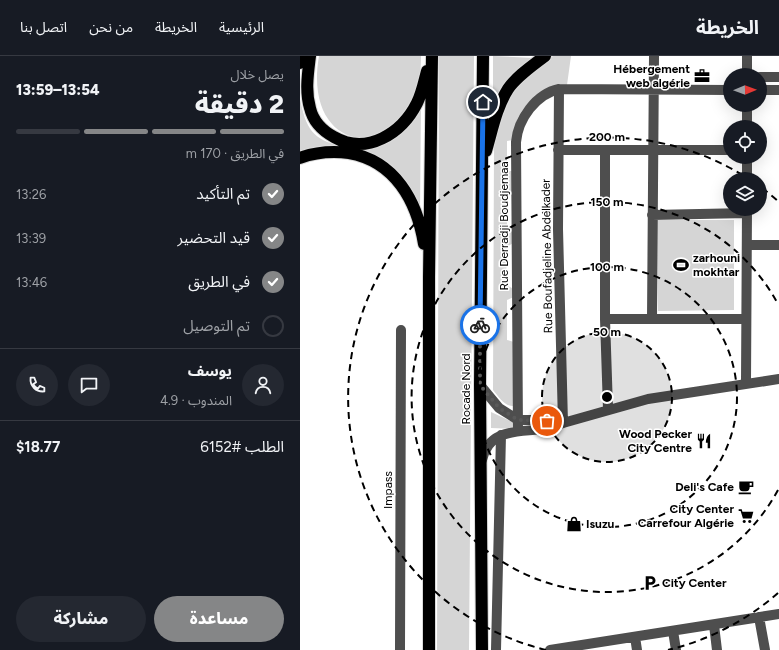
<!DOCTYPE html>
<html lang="ar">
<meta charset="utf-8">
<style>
:root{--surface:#171b24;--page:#242831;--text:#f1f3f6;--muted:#9ea1a6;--line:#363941;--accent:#858687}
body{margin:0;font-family:Figtree,"Noto Sans Arabic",sans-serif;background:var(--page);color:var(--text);direction:rtl;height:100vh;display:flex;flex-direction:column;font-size:15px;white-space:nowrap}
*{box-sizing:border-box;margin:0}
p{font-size:13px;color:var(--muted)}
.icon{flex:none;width:22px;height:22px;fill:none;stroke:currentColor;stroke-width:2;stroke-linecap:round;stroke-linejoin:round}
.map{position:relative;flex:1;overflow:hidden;direction:ltr}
.panel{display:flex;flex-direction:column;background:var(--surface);width:300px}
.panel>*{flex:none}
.needle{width:26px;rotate:89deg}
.tools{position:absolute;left:423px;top:12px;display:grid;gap:8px}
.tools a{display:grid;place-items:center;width:44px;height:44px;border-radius:50%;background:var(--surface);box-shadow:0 4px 16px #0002;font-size:20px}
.pin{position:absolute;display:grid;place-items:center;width:34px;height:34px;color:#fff;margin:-17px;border:2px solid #fff;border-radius:50%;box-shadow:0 1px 4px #0007}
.courier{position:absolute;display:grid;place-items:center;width:40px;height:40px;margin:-20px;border:3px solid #1a73e8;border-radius:50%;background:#fff;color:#222;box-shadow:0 1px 5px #0007}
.summary em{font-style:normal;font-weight:800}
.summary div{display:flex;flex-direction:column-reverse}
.summary{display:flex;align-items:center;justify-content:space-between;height:68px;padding:0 16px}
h1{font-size:26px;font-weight:800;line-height:30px}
.bar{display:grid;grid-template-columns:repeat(4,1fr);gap:6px 4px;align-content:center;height:48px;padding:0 16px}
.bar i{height:5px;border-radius:3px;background:var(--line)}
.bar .on{background:var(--accent)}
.bar p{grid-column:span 4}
.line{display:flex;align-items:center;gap:10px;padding:0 16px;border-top:1px solid var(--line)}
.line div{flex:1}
.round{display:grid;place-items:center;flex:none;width:42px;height:42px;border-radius:21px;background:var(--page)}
ol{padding:0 16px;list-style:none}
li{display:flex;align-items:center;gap:12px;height:44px}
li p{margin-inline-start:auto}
li .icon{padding:4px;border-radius:50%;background:var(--accent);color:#fff;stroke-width:4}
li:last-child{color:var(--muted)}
li i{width:22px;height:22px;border:2px solid var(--line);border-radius:50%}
.action{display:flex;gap:8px;margin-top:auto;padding:8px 16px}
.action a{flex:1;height:46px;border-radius:24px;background:var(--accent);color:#fff;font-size:16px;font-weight:800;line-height:46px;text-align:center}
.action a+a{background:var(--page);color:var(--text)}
header{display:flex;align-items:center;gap:24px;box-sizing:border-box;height:56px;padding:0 20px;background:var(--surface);border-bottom:1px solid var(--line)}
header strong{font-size:19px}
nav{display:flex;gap:22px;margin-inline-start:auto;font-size:14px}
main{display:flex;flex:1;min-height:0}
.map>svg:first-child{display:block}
.green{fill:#d5d5d5}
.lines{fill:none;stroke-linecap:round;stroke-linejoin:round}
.major-casing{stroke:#dbdbdb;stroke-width:12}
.highway-casing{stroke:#dbdbdb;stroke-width:14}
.minor{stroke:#4e4e4e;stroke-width:10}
.major{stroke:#000;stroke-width:10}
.highway{stroke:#000;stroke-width:12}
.done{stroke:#595959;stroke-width:4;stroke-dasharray:0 7.2}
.route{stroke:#1a73e8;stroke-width:5}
.ring{fill:none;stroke:#000;stroke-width:2;stroke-dasharray:7 5}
.labels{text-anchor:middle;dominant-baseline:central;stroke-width:3;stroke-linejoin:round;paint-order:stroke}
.poi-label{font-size:12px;font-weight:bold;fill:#000;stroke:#fff;text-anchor:end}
.street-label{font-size:12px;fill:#000;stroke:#fff}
.centre{fill:#000;stroke:#fff;stroke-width:2}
.ring-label{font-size:12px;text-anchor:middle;font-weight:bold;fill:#000;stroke:#fff;stroke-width:3;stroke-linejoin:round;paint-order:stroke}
</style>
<header>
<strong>الخريطة</strong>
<nav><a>الرئيسية</a><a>الخريطة</a><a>من نحن</a><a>اتصل بنا</a></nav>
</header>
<main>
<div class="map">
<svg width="479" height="594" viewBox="0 0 479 594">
<rect width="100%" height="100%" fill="#fff"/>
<path class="green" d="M19,0H121C122,110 0,109 19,0Z
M139,0H174L169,594H137Z
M193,0L234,2L193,54Z
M253,0H271L267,29C238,41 214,47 214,84L207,85V115H214V137L206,138L207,169L213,172V187L207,191L206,229L214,233V241L207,244V284L214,286L213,346V350C204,350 199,341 193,334L194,91L201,58L215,30Z
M0,43C6,72 12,84 42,90H29L0,98Z
M121,48L120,156C104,113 86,101 43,90L62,91Z
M357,164H434V254L358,255Z
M191,356L215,367V373L191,372Z"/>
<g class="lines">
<defs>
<path id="major" d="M0,8L3,0"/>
<path id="highway" d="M10,0C8,17 5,35 10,52C13,65 23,75 34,81C67,100 102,77 117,47C122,37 124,26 127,15
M186,95C192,75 196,52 208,33C217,20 232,10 245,0
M0,102C16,96 32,95 49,97C95,105 117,145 124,188
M129,594V221L132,0
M182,594L180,329L183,0"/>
</defs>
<use href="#major" class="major-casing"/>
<use href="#highway" class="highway-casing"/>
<path class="minor" d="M447,19V0
M460,21H479
M259,33L258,173L263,367
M460,34H479
M447,71V49
M258,94H430
M305,95V263L308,353
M447,123V101
M352,159L447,157
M447,189H479
M305,263H446
M352,263L354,0
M446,327L447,153
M180,329L199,352L218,364
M218,364H255L263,367
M218,375L216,86C218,63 236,38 259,33L430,34
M182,404C191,363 236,382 263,367L348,343L479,323
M459,561L465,594
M414,569L417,594
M373,575L376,594
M335,581L337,594
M100,594L101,274
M196,594L201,379
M250,594L479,558"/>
<use href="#major" class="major"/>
<use href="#highway" class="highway"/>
</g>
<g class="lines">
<path class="done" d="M180,269V329L199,352L218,364L247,365"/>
<path class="route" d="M180,269L183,46"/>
</g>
<circle cx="307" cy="341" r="65" fill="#000" fill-opacity=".12"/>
<g class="ring">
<circle cx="307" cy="341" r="65"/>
<circle cx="307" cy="341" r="130"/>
<path d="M478 434A195 195 0 1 1 478 248"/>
<path d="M478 537A260 260 0 0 1 368 594M246 594A260 260 0 1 1 449 123M462 132A260 260 0 0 1 478 145"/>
</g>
<defs>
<symbol id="office-bare" viewBox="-9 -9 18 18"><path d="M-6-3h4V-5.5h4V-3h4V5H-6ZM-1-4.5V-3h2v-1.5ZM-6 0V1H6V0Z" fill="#000" stroke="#fff" stroke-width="2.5" paint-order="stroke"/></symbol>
<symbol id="stadium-bare" viewBox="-9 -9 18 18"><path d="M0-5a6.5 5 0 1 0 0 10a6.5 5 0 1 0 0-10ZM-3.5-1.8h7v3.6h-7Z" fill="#000" stroke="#fff" stroke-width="2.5" paint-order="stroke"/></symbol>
<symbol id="restaurant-bare" viewBox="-9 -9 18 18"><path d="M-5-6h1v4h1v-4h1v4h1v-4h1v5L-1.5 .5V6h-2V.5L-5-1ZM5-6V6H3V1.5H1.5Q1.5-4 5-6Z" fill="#000" stroke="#fff" stroke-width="2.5" paint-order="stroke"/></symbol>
<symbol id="cafe-bare" viewBox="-9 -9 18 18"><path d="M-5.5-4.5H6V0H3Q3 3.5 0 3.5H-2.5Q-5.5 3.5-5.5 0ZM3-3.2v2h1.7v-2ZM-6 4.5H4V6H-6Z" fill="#000" stroke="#fff" stroke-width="2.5" paint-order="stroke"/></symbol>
<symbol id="supermarket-bare" viewBox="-9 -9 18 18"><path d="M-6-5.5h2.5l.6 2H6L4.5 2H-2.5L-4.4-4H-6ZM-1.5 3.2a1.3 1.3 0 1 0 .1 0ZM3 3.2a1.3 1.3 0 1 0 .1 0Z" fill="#000" stroke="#fff" stroke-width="2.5" paint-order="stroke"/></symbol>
<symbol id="shop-bare" viewBox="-9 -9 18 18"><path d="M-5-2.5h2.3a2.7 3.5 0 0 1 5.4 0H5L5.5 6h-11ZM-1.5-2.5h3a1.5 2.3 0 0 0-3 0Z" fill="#000" stroke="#fff" stroke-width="2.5" paint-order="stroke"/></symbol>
<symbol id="parking-bare" viewBox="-9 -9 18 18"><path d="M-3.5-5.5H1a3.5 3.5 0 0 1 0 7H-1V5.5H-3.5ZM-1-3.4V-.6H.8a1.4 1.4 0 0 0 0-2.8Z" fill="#000" stroke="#fff" stroke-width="2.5" paint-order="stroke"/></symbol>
</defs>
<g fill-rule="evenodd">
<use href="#office-bare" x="391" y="9" width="22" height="22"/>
<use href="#stadium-bare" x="370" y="198" width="22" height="22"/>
<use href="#restaurant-bare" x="393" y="374" width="22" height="22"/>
<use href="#cafe-bare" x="435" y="420" width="22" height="22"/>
<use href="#supermarket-bare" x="435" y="449" width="22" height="22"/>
<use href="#shop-bare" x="263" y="457" width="22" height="22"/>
<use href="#parking-bare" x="339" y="516" width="22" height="22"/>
</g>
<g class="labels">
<g class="poi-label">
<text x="390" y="13">Hébergement<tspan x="390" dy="14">web algérie</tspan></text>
<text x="393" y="202" text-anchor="start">zarhouni<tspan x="393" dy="14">mokhtar</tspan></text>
<text x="392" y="378">Wood Pecker<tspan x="392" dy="14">City Centre</tspan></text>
<text x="434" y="431">Deli's Cafe</text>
<text x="434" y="453">City Center<tspan x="434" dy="14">Carrefour Algérie</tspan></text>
<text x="286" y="468" text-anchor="start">Isuzu</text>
<text x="362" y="527" text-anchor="start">City Center</text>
</g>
<g class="street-label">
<text transform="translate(204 170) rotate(-90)">Rue Derradji Boudjemaa</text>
<text transform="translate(247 200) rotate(-91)">Rue Boufadjeline Abdelkader</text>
<text transform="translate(166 333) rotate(-90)">Rocade Nord</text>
<text transform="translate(88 434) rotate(-90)">Impass</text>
</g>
</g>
<circle cx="307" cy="341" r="6" class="centre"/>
<g class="ring-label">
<text x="307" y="85">200 m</text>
<text x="307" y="150">150 m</text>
<text x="307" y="215">100 m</text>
<text x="307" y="280">50 m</text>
</g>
</svg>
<div class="tools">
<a><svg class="needle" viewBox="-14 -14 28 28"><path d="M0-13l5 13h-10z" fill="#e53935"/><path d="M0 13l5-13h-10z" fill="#9ea1a6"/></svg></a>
<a><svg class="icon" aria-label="locate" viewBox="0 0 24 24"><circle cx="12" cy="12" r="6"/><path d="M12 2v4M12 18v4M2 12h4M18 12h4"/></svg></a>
<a><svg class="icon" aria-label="layers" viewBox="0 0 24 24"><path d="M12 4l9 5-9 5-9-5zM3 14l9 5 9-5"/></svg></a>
</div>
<div class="pin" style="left:247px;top:365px;background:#ea580c"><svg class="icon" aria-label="bag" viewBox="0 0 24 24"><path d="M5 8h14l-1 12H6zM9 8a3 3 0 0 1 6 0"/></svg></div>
<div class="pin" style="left:183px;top:46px;background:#1f2937"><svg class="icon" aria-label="home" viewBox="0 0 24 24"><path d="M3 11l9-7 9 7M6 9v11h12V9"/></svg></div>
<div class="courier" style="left:180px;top:269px"><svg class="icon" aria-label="bike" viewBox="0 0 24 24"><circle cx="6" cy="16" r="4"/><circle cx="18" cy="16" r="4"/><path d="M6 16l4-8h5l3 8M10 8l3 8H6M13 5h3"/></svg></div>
</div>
<section class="panel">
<div class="summary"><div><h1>2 دقيقة</h1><p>يصل خلال</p></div><em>13:54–13:59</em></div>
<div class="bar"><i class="on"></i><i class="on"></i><i class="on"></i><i></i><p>في الطريق · 170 m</p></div>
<ol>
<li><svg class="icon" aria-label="check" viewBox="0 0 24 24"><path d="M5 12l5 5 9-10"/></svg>تم التأكيد<p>13:26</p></li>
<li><svg class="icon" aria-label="check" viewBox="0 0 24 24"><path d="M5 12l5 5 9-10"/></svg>قيد التحضير<p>13:39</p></li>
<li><svg class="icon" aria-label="check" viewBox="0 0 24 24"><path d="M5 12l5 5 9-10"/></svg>في الطريق<p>13:46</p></li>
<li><i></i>تم التوصيل</li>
</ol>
<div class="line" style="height:72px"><a class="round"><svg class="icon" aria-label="person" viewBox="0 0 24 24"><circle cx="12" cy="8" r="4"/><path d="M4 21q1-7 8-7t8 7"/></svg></a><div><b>يوسف</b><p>المندوب · 4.9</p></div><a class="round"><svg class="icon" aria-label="chat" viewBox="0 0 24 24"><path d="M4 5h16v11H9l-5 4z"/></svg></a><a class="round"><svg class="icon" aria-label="phone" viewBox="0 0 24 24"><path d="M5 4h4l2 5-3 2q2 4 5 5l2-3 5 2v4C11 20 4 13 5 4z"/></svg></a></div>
<div class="line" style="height:52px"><div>الطلب #6152</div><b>$18.77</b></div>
<div class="action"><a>مساعدة</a><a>مشاركة</a></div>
</section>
</main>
